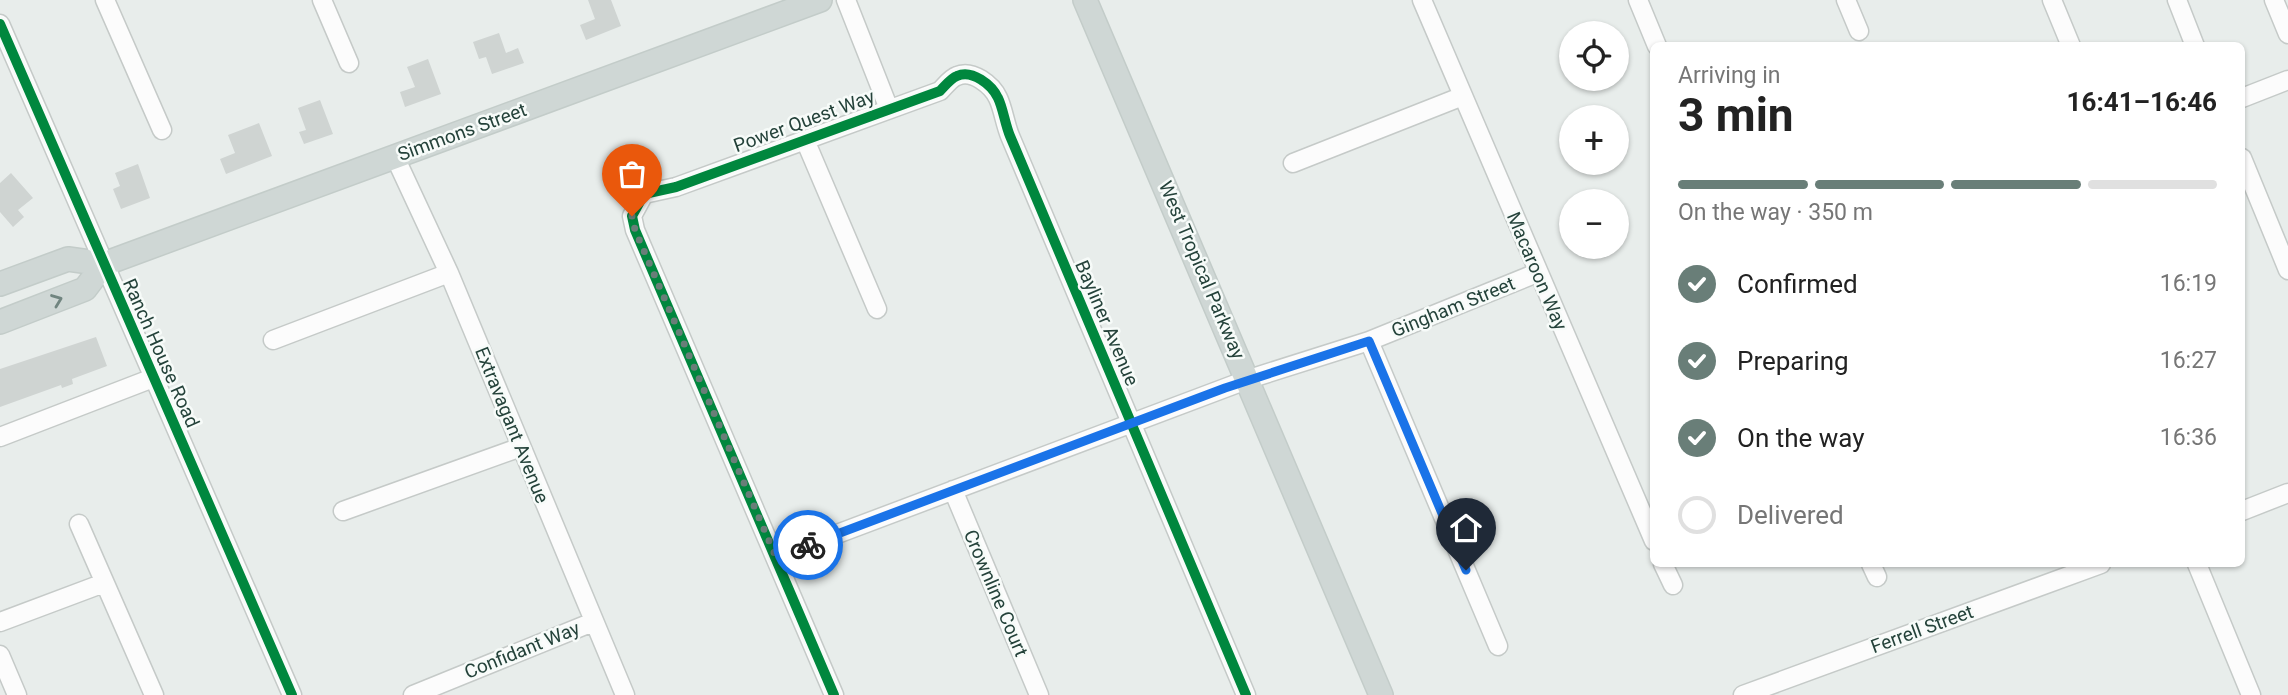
<!DOCTYPE html>
<meta charset="utf-8">
<style>
:root{--surface:#fff;--page:#f6f6f6;--text:#222;--muted:#767676;--line:#e0e0e0;--accent:#697e78}
body{margin:0;font-family:Roboto,sans-serif;background:var(--page);color:var(--text);height:100vh;display:flex;flex-direction:column;font-size:26px;white-space:nowrap}
*{box-sizing:border-box;margin:0}
p{font-size:23px;color:var(--muted)}
.icon{flex:none;width:38px;height:38px;fill:none;stroke:currentColor;stroke-width:2;stroke-linecap:round;stroke-linejoin:round}
.map{position:relative;flex:1;overflow:hidden}
.side{position:absolute;left:1650px;top:42px;width:595px;height:525px;display:flex;flex-direction:column;background:var(--surface);border-radius:10px;box-shadow:0 2px 5px #0004}
.side>*{flex:none}
.tools{position:absolute;left:1559px;top:21px;display:grid;gap:14px}
.tools a{display:grid;place-items:center;width:70px;height:70px;border-radius:50%;background:var(--surface);box-shadow:0 2px 5px #0004;font-size:35px}
.pin{position:absolute;display:grid;place-items:center;width:60px;height:60px;color:#fff;margin:-72px -30px;border-radius:50% 50% 50% 0;rotate:-45deg;box-shadow:0 0 7px #0007}
.pin .icon{rotate:45deg}
.courier{position:absolute;display:grid;place-items:center;width:70px;height:70px;margin:-35px;border:5px solid #1a73e8;border-radius:50%;background:#fff;color:#222;box-shadow:0 2px 9px #0007}
.head em{font-style:normal;font-weight:700}
.head div{display:flex;flex-direction:column-reverse}
.head{display:flex;align-items:center;justify-content:space-between;height:119px;padding:0 28px}
h1{font-size:46px;font-weight:700;line-height:52px}
.bar{display:grid;grid-template-columns:repeat(4,1fr);gap:10px 7px;align-content:center;height:84px;padding:0 28px}
.bar i{height:9px;border-radius:5px;background:var(--line)}
.bar .active{background:var(--accent)}
.bar p{grid-column:span 4}
ol{padding:0 28px;list-style:none}
li{display:flex;align-items:center;gap:21px;height:77px}
li p{margin-inline-start:auto}
li .icon{padding:7px;border-radius:50%;background:var(--accent);color:#fff;stroke-width:4}
li:last-child{color:var(--muted)}
li i{width:38px;height:38px;border:4px solid var(--line);border-radius:50%}
.map>svg:first-child{display:block}
.building{fill:#cfd4d2}
.lines{fill:none;stroke-linecap:round;stroke-linejoin:round}
.minor-casing{stroke:#c5cac8;stroke-width:21}
.major-casing{stroke:#c3ccc9;stroke-width:26}
.minor{stroke:#fcfcfc;stroke-width:18}
.major{stroke:#cfd7d5;stroke-width:23}
.cycleway-casing{stroke:#f7fbf9;stroke-width:15}
.cycleway{stroke:#00873e;stroke-width:10}
.oneway{stroke:#718580}
.done{stroke:#697e78;stroke-width:7;stroke-dasharray:0 12.6}
.route{stroke:#1a73e8;stroke-width:9}
.labels{text-anchor:middle;dominant-baseline:central;stroke-width:5;stroke-linejoin:round;paint-order:stroke}
.street-label{font-size:19px;fill:#24423a;stroke:#f7fbf9}
</style>
<div class="map">
<svg width="2288" height="695" viewBox="0 0 2288 695">
<rect width="100%" height="100%" fill="#e8edeb"/>
<path class="building" d="M588,0H611L621,26L586,40L580,25L595,19Z
M499,33L506,53L518,48L524,63L492,74L486,57L479,59L473,42Z
M428,59L441,94L405,107L400,92L415,87L407,67Z
M320,100L333,134L304,144L299,132L306,130L298,108Z
M259,123L272,156L226,174L220,159L235,153L228,135Z
M138,164L150,198L121,209L113,189L120,186L115,173Z
M11,173L33,198L18,210L24,217L13,227L0,212V183Z
M96,337L107,366L72,379L73,384L62,388L61,385L0,407V369Z"/>
<g class="lines">
<defs>
<path id="minor" d="M105,0L162,130
M322,0L349,63
M846,0L889,109
M1422,0L1654,541
M1638,0L1657,46
M1846,0L1859,31
M2052,0L2071,46
M2177,0L2195,46
M2274,0L2288,34
M0,24L292,695
M2242,98L2288,80
M805,140L877,309
M395,157L449,273L625,695
M2242,158L2288,270
M1293,163L1463,96
M273,340L449,273
M1369,341L1498,646
M0,437L153,378
M953,490L1039,695
M343,511L521,447
M2242,511L2288,493
M79,524L154,695
M776,557L1249,379L1369,341L1537,273
M1663,564L1673,585
M1871,564L1877,577
M2197,564L2251,695
M0,622L104,583
M0,655L17,695
M413,695L593,622
M834,695L635,230L632,216L644,194L676,187L940,91C945,86 951,78 957,76C972,69 992,85 998,98C1003,108 1005,124 1010,136L1246,695
M1743,695L2101,564"/>
<path id="major" d="M1085,0L1381,695
M0,284L68,259L104,264L820,0
M0,322L85,289L104,264"/>
</defs>
<use href="#minor" class="minor-casing"/>
<use href="#major" class="major-casing"/>
<use href="#minor" class="minor"/>
<use href="#major" class="major"/>
<defs>
<path id="cycleway" d="M0,24L292,695
M834,695L635,230L632,216L644,194L676,187L940,91C945,86 951,78 957,76C972,69 992,85 998,98C1003,108 1005,124 1010,136L1246,695"/>
</defs>
<use href="#cycleway" class="cycleway-casing"/>
<use href="#cycleway" class="cycleway"/>
</g>
<defs><path id="oneway-chevron" d="M-2-3.5L2.5 0L-2 3.5" fill="none" stroke-width="1.6" stroke-linecap="round" stroke-linejoin="round" transform="scale(1.75)"/></defs>
<use class="oneway" href="#oneway-chevron" transform="translate(57 300) rotate(-21)"/>
<g class="lines">
<path class="done" d="M632,216L635,230L776,557L808,545"/>
<path class="route" d="M808,545L1225,388L1369,341L1466,570"/>
</g>
<g class="labels">
<g class="street-label">
<text transform="translate(804 121) rotate(-20)">Power Quest Way</text>
<text transform="translate(462 132) rotate(-20)">Simmons Street</text>
<text transform="translate(1202 270) rotate(67)">West Tropical Parkway</text>
<text transform="translate(1537 271) rotate(67)">Macaroon Way</text>
<text transform="translate(1453 307) rotate(-22)">Gingham Street</text>
<text transform="translate(1107 323) rotate(67)">Bayliner Avenue</text>
<text transform="translate(161 353) rotate(66)">Ranch House Road</text>
<text transform="translate(512 425) rotate(68)">Extravagant Avenue</text>
<text transform="translate(996 593) rotate(67)">Crownline Court</text>
<text transform="translate(1922 629) rotate(-20)">Ferrell Street</text>
<text transform="translate(522 650) rotate(-22)">Confidant Way</text>
</g>
</g>
</svg>
<div class="tools">
<a><svg class="icon" aria-label="locate" viewBox="0 0 24 24"><circle cx="12" cy="12" r="6"/><path d="M12 2v4M12 18v4M2 12h4M18 12h4"/></svg></a>
<a>+</a>
<a>−</a>
</div>
<div class="pin" style="left:632px;top:216px;background:#ea580c"><svg class="icon" aria-label="bag" viewBox="0 0 24 24"><path d="M5 8h14l-1 12H6zM9 8a3 3 0 0 1 6 0"/></svg></div>
<div class="pin" style="left:1466px;top:570px;background:#1f2937"><svg class="icon" aria-label="home" viewBox="0 0 24 24"><path d="M3 11l9-7 9 7M6 9v11h12V9"/></svg></div>
<div class="courier" style="left:808px;top:545px"><svg class="icon" aria-label="bike" viewBox="0 0 24 24"><circle cx="6" cy="16" r="4"/><circle cx="18" cy="16" r="4"/><path d="M6 16l4-8h5l3 8M10 8l3 8H6M13 5h3"/></svg></div>
<section class="side">
<div class="head"><div><h1>3 min</h1><p>Arriving in</p></div><em>16:41–16:46</em></div>
<div class="bar"><i class="active"></i><i class="active"></i><i class="active"></i><i></i><p>On the way · 350 m</p></div>
<ol>
<li><svg class="icon" aria-label="check" viewBox="0 0 24 24"><path d="M5 12l5 5 9-10"/></svg>Confirmed<p>16:19</p></li>
<li><svg class="icon" aria-label="check" viewBox="0 0 24 24"><path d="M5 12l5 5 9-10"/></svg>Preparing<p>16:27</p></li>
<li><svg class="icon" aria-label="check" viewBox="0 0 24 24"><path d="M5 12l5 5 9-10"/></svg>On the way<p>16:36</p></li>
<li><i></i>Delivered</li>
</ol>
</section>
</div>
